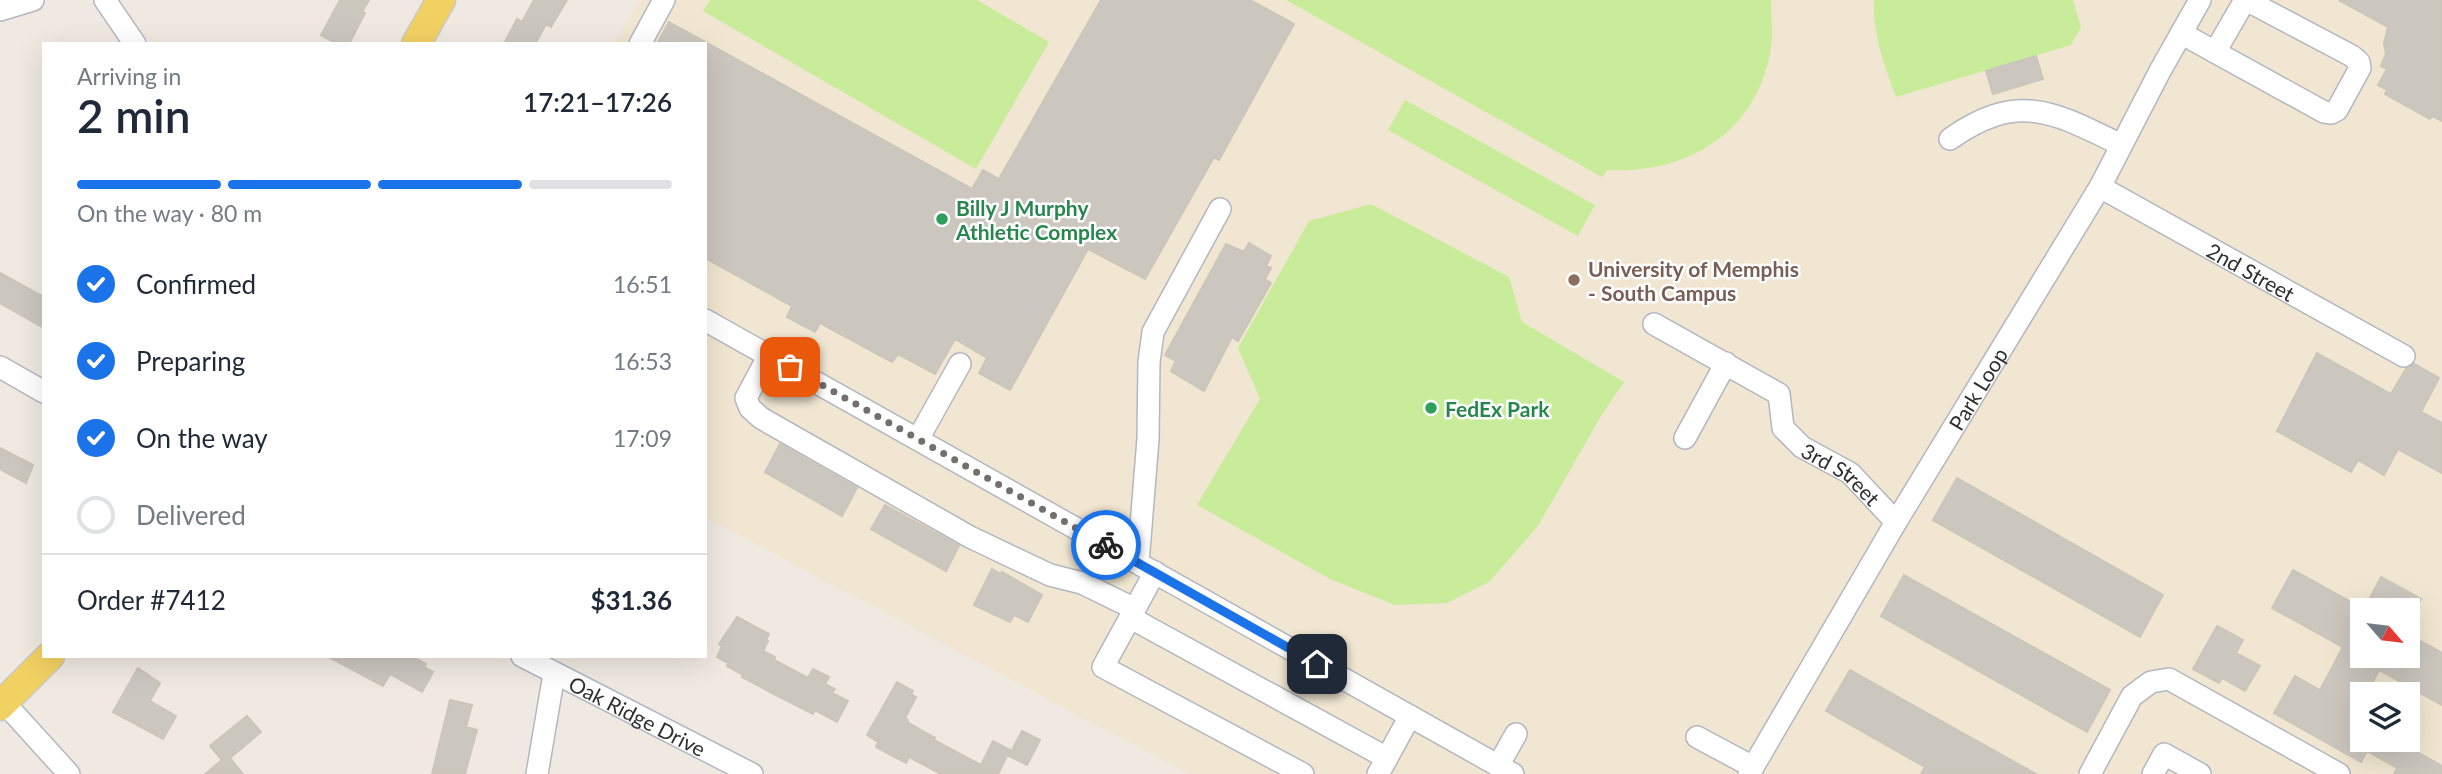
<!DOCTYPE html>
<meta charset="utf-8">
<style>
:root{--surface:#fff;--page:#f6f6f7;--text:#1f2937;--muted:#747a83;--line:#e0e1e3;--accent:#1a73e8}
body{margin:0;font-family:Lato,sans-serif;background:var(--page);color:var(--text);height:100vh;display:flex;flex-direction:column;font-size:26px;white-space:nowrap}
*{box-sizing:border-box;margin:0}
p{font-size:23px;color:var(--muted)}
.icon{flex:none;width:38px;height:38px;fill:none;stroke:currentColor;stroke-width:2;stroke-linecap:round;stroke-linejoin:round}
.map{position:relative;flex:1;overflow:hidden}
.side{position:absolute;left:42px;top:42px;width:665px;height:616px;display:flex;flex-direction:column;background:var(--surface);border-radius:0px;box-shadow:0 7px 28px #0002}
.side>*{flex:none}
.needle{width:46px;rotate:118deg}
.buttons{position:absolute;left:2350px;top:598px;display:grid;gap:14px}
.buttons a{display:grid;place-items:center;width:70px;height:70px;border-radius:0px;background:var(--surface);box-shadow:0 7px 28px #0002;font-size:35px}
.pin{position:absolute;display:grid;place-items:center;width:60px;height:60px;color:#fff;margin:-30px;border-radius:14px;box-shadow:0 4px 10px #0006}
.courier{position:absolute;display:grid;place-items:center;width:70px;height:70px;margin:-35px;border:5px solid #1a73e8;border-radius:50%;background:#fff;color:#222;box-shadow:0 2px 9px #0007}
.summary em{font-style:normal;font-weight:600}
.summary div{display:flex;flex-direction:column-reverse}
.summary{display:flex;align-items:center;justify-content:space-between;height:119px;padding:0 35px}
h1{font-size:46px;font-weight:600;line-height:52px}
.bar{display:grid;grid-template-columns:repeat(4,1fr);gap:10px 7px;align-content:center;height:84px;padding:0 35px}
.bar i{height:9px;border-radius:5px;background:var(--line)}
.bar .selected{background:var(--accent)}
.bar p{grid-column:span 4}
.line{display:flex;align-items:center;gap:18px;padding:0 35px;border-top:2px solid var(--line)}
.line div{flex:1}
ol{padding:0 35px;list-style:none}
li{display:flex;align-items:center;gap:21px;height:77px}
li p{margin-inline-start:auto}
li .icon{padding:7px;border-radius:50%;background:var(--accent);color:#fff;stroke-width:4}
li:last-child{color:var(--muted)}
li i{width:38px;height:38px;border:4px solid var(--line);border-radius:50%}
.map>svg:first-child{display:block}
.education{fill:#f0e6d1;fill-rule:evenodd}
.pitch{fill:#c9ec9a}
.building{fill:#cbc7bf;stroke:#cbc5ba;stroke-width:2}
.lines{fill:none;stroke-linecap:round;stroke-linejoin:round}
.minor-casing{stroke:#b4b7c1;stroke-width:24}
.major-casing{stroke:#c9c9c9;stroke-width:31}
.minor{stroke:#fff;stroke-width:21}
.major{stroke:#f2d163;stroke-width:28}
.done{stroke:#726f6d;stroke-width:7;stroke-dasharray:0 12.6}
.route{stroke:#1a73e8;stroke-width:9}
.leisure-dot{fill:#2e9e5b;stroke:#fff;stroke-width:2.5}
.education-dot{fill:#8d6e63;stroke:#fff;stroke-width:2.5}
.labels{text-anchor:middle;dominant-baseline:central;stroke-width:5;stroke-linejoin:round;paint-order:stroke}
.leisure-label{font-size:21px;font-weight:bold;fill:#27864d;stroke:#fff;text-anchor:start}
.education-label{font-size:21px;font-weight:bold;fill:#785e54;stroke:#fff;text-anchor:start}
.street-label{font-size:21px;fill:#2e2e2e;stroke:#fff}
</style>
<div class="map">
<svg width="2442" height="774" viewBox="0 0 2442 774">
<rect width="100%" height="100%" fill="#efe9e1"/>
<path class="education" d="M639,0H2442V774H1189L705,517V44H615ZM2362,611H2408V656H2362ZM2362,695H2408V740H2362Z"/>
<path class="pitch" d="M710,0H977L1049,42L976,169L703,11Z
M1286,0H1771C1771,16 1773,32 1771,48C1757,133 1688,174 1607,170L1602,177Z
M1874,0H2073L2081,27L2071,45L1896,97C1885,66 1872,34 1874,0Z
M1405,100L1595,205L1578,236L1388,130Z
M1371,204L1509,277L1522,322L1624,382L1601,416L1538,526L1489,582L1447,603L1395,605L1330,579L1197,505L1260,399L1238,348L1309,221Z"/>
<path class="building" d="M340,0H369L362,12L365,13L349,44H337L321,35Z
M534,0H567L551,27L546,24L535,44H504L517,19L522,22Z
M1101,0H1250L1294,24L1219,160L1214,157L1145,279L1088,249L1010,390L979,373L987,358L955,339L935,374L898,354L892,362L820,323L815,332L787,317L792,306L705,258V44H657L669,22L972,189L983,170L999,179Z
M2339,0H2442V121L2432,116L2430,119L2385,94L2387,90L2378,85L2387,69L2381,66L2386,54L2384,43L2388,27Z
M2036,56L2043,79L1993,94L1986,71Z
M1249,243L1271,256L1266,266L1271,268L1265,279L1271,283L1238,341L1232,337L1204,391L1171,371L1176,361L1165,355L1226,244L1244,252Z
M0,273L44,297V328L0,303Z
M2317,353L2391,394L2406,369L2414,364L2439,378L2421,412L2442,423V473L2398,449L2384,475L2358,460L2351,472L2277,431Z
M780,444L857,488L842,516L765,472Z
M0,448L33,465L26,483L0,469Z
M1957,478L2163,595L2140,637L1933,520Z
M885,505L959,546L946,571L871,529Z
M992,569L1001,574L1002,572L1042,595L1028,622L1014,615L1010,622L974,605Z
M2293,570L2362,608V656H2408V634L2442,653V705L2379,670L2366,695H2362V701L2357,710L2362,713V740H2396L2442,766V774H2394L2397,768L2367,751L2361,762L2274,713L2295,676L2320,690L2343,647L2272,608Z
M1904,575L2110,690L2087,732L1881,616Z
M2381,577L2421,599L2414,611H2363Z
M737,617L769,634L766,640L768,641L763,651L775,657L774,660L808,678L813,669L829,677L825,684L835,689L832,693L848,701L837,722L815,710L813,714L772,693L742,677L743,675L727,666L728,663L717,657L722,646L719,644Z
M2217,626L2243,640L2236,653L2260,666L2245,691L2222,678L2219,683L2193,669Z
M327,656H412L426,664L424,667L433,672L422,692L390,674L383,686Z
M138,668L160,683L150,701L176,716L163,739L113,712Z
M1850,670L2036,774H1921L1925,767L1826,711Z
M897,682L913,691L911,694L916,697L905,718L908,720L907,722L935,738L934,740L981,765L993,741L1010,750L998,774H941L909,757L906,763L876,747L878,742L867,735Z
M450,700L472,705L466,727L477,730L465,774H432Z
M247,716L261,732L230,758L243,774H205L222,760L210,746Z
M1022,731L1040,740L1027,765L1009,756Z"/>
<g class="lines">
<defs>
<g id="minor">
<path d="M105,0L135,44"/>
<path d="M0,10L33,0"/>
<path d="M2181,33L2215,52L2245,0"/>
<path d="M640,44L664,0"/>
<path d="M2215,52L2324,112L2331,113L2337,110L2360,68L2359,62L2352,56L2246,0"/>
<path d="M1950,139C2018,91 2054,112 2121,145"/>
<path id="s1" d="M2100,187L2404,356"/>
<path d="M705,320L1513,774"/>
<path id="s2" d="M1654,324L1779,394L1783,428L1802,447L1850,473L1896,522"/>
<path d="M769,355L746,398L750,408L761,418L970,537L1050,575L1082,583L1135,609"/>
<path d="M0,367L44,392"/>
<path d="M1685,438L1726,363"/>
<path d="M918,439L960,364"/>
<path d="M1138,563L1148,439L1149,362L1153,332L1220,209"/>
<path d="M1155,572L1103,667L1303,774"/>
<path d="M1131,618L1387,758L1378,774"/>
<path id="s3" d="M522,656L752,774"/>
<path d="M0,698L69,774"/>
<path d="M1697,737L1753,767"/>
<path d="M1387,758L1410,716"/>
<path d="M1498,766L1516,734"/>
<path d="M537,774L554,674"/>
<path id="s4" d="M1749,774L1896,522L2100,187L2160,71L2200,0"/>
<path d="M2090,774L2132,696L2151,682L2169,679L2339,774"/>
<path d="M2153,774L2164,754L2200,774"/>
</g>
<path id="major" d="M416,44L441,0
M0,706L50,656"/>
</defs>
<use href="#minor" class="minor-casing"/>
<use href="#major" class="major-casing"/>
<use href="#minor" class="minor"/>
<use href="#major" class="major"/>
</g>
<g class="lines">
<path class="done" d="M790,367L1106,545"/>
<path class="route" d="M1106,545L1317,664"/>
</g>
<g class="leisure-dot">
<circle cx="942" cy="219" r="7"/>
<circle cx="1431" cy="408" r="7"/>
</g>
<circle class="education-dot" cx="1574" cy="280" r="7"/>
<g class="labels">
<g class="leisure-label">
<text x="956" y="207">Billy J Murphy<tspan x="956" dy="24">Athletic Complex</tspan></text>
<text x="1445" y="408">FedEx Park</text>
</g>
<g class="education-label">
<text x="1588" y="268">University of Memphis<tspan x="1588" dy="24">- South Campus</tspan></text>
</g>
<g class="street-label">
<text stroke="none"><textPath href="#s1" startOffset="173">2nd Street</textPath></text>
<text stroke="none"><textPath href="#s4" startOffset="448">Park Loop</textPath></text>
<text stroke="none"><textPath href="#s2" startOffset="252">3rd Street</textPath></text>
<text stroke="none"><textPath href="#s3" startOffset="130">Oak Ridge Drive</textPath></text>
</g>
</g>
</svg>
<div class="buttons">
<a><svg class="needle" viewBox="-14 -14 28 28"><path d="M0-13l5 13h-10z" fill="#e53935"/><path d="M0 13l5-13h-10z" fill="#747a83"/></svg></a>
<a><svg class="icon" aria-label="layers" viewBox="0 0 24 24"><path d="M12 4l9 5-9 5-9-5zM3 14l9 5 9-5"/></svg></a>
</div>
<div class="pin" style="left:790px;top:367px;background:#ea580c"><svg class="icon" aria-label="bag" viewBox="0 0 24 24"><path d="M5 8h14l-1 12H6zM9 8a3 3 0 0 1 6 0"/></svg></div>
<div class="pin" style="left:1317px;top:664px;background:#1f2937"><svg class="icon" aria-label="home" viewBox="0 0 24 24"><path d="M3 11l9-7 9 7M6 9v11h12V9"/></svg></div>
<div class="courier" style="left:1106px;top:545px"><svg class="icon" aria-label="bike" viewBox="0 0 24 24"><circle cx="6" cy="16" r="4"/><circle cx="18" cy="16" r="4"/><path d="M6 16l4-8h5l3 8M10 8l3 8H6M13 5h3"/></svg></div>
<section class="side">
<div class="summary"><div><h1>2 min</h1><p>Arriving in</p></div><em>17:21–17:26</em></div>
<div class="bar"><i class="selected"></i><i class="selected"></i><i class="selected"></i><i></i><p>On the way · 80 m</p></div>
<ol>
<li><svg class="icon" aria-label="check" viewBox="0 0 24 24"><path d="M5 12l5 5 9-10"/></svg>Confirmed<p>16:51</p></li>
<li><svg class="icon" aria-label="check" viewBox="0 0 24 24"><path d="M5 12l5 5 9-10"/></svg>Preparing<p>16:53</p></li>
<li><svg class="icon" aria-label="check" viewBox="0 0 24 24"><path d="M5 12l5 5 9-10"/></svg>On the way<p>17:09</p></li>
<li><i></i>Delivered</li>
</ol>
<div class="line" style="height:91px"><div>Order #7412</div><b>$31.36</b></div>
</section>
</div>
